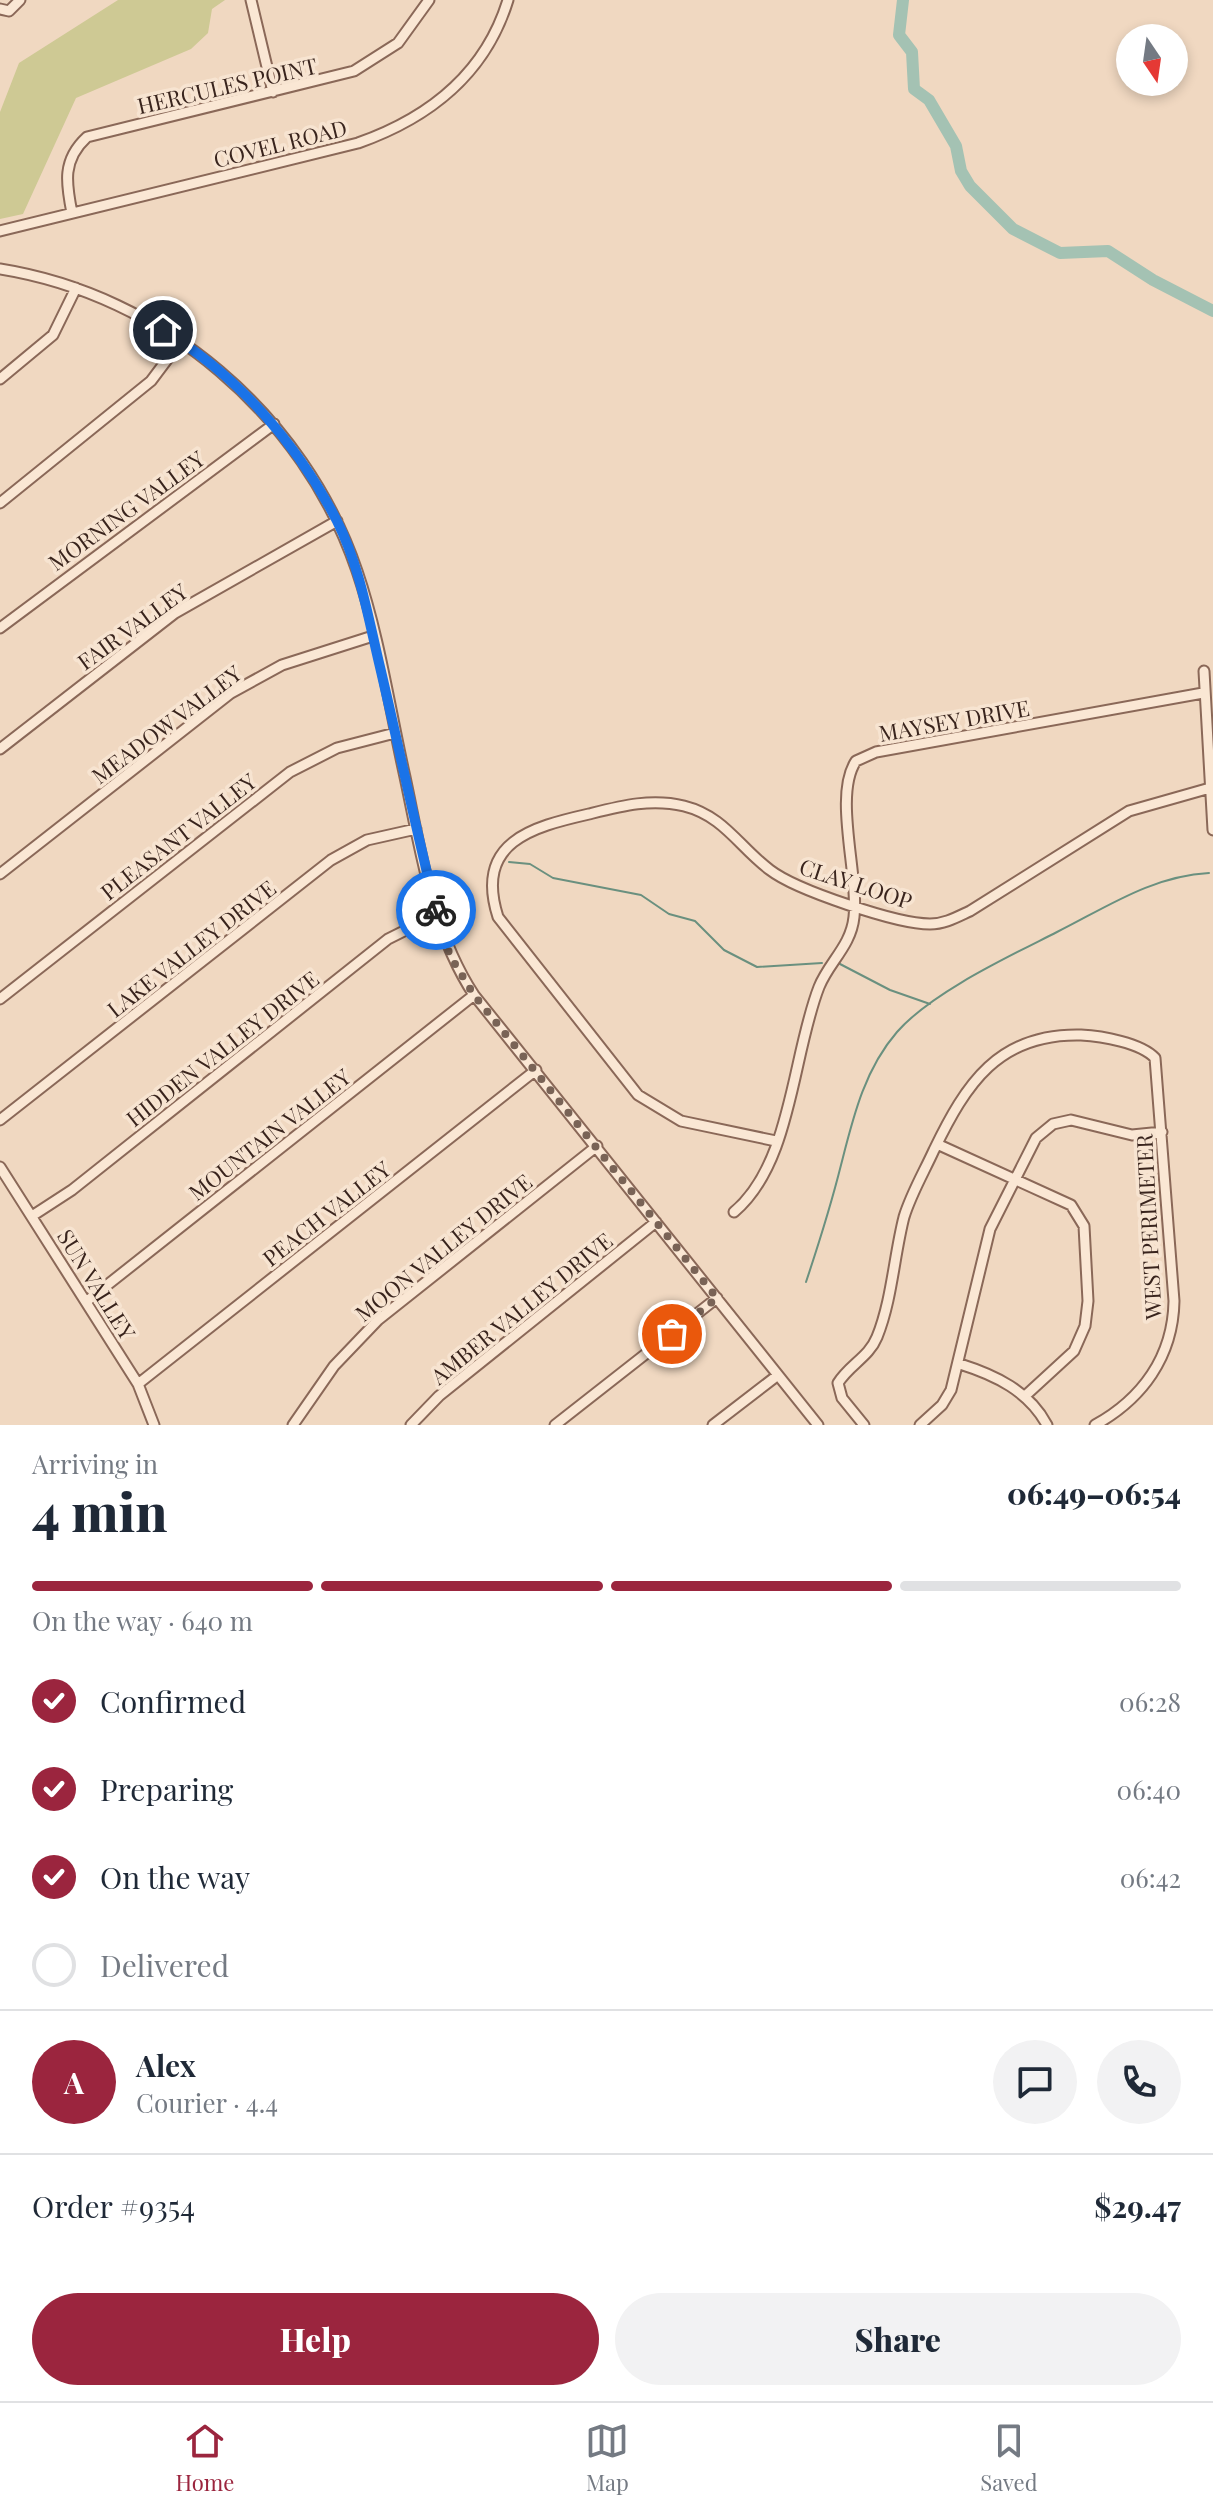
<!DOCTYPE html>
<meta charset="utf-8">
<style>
:root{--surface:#fff;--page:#f2f2f3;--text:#1f2937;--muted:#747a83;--line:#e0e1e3;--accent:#9b253e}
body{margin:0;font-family:"Playfair Display",serif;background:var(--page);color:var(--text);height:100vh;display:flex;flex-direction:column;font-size:30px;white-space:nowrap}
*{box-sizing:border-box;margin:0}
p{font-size:26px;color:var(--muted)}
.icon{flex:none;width:44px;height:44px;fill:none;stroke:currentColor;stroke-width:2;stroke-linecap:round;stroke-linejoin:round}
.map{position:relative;height:1425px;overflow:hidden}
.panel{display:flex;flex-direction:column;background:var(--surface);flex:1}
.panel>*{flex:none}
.needle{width:52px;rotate:167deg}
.fabs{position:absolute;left:1116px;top:24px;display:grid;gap:16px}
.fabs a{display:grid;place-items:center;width:72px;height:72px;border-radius:50%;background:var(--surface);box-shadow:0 4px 12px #0003;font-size:40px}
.pin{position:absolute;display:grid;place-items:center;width:68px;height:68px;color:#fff;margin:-34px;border:4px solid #fff;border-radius:50%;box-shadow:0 2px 8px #0007}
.courier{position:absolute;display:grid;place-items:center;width:80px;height:80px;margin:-40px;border:6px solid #1a73e8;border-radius:50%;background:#fff;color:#222;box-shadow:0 2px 10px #0007}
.headline em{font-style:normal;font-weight:800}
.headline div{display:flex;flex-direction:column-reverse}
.headline{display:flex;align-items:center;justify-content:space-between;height:136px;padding:0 32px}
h1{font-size:52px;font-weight:800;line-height:60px}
.bar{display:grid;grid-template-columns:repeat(4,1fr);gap:12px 8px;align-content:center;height:96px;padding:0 32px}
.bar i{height:10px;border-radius:6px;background:var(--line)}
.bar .on{background:var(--accent)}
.bar p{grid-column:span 4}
.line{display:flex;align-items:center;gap:20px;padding:0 32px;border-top:2px solid var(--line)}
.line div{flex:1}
.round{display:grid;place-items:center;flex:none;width:84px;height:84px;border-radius:42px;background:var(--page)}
ol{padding:0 32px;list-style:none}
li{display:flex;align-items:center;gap:24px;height:88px}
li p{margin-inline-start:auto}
li .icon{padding:8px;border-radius:50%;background:var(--accent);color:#fff;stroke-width:4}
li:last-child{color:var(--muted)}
li i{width:44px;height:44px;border:4px solid var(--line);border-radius:50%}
.cta{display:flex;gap:16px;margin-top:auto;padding:16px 32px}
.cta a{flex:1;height:92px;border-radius:48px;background:var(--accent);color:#fff;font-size:32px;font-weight:800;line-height:92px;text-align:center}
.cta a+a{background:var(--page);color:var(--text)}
.dock{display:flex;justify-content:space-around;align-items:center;height:112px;border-top:2px solid var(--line);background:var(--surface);font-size:22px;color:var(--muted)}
.dock a{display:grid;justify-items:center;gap:4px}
.dock .on{color:var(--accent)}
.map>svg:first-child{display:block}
.green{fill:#cec994}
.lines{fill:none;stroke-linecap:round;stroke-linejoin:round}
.stream{stroke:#6a907f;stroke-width:2}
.river{stroke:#a4c2b3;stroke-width:12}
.minor-casing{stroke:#8a6858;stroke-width:13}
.minor{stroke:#fae7d4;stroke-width:9}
.done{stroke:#796356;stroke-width:8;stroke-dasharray:0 14.4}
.route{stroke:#1a73e8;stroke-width:10}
.labels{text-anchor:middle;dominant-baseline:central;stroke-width:7;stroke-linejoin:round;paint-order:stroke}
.street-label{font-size:22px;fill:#39241d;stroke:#f7e4d1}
</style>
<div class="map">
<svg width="1213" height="1425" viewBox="0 0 1213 1425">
<rect width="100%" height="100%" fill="#f0d8c1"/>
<path class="green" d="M118,0H225L212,9L208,33L191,49L76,98L23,214L0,219V112L19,63Z"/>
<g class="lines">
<path class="stream" d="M509,862L530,864L553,878L641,895L669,914L695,921L724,950L757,967L822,963
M840,964L890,990L930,1004
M806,1282C819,1243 831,1205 841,1165C853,1118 864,1070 897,1032C932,992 1010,956 1057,932C1107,907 1152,876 1209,873"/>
<path class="river" d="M903,0L899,35L912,52L914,89L929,100L956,146L961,171L970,186L1013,229L1060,253L1108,251L1153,280L1213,311"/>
<defs>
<path id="minor" d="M251,0L273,92
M0,9L9,11L20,0
M72,213C66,183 62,160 87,137L354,71L398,43L429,0
M0,231L358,143C429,118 485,75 508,0
M0,269C163,295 304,415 357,571C379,635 390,710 405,777C421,852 432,931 474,995L818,1425
M0,379L53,335L76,288
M0,503L151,381L181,341
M0,628L274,424
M1204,671L1213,830
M0,749L175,613L337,521
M0,874L231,693L282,665L373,636
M0,999L290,772L337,748L395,733
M0,1120L331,860L367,840L416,829
M776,1141L681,1121L638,1095L498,917C474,842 532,827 589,814C621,806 651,798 684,806C724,816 739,847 770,870C796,890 897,924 930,924C945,924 957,917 970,911L1129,811L1210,788
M937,1144L1071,1205L1084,1226L1088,1301L1085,1326L1074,1351L1025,1396
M0,1167L138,1384L154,1425
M734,1212C792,1163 792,1056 819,987C829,962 851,946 854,917C859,875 833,795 856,761L876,752L1203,693
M32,1216L72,1190L388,939L412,927L439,920
M87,1301L474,995
M960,1364C995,1375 1029,1391 1047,1425
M138,1384L536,1070
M293,1425L334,1366L378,1320L597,1146
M411,1425L439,1396L656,1222
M555,1425L717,1298
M713,1425L778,1375
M864,1425L842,1398L838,1383C849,1365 869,1357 877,1337C892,1300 894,1256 904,1217C911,1194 924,1172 934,1150C966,1084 998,1033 1081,1035C1102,1036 1141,1043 1155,1058L1174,1301C1173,1357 1142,1399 1095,1425
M920,1425L942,1405L951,1390L990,1229L1036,1138L1053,1124L1071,1120L1132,1135L1162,1132"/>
</defs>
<use href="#minor" class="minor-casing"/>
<use href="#minor" class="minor"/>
</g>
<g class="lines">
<path class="done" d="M436,910L450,956L474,995L717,1298L672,1334"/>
<path class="route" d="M163,330C238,376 297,443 337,521C360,567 368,617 380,667C399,748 416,829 436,910"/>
</g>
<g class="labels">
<g class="street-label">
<text transform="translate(227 85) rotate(-13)">HERCULES POINT</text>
<text transform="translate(280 143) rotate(-14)">COVEL ROAD</text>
<text transform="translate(126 510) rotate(-36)">MORNING VALLEY</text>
<text transform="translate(132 626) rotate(-36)">FAIR VALLEY</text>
<text transform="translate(954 720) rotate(-10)">MAYSEY DRIVE</text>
<text transform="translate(166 724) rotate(-37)">MEADOW VALLEY</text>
<text transform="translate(178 836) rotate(-38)">PLEASANT VALLEY</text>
<text transform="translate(856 883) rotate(18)">CLAY LOOP</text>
<text transform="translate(191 948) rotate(-38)">LAKE VALLEY DRIVE</text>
<text transform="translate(222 1048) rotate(-38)">HIDDEN VALLEY DRIVE</text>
<text transform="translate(269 1134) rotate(-38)">MOUNTAIN VALLEY</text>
<text transform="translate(326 1213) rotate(-38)">PEACH VALLEY</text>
<text transform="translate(1148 1227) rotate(-93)">WEST PERIMETER</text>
<text transform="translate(443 1247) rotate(-39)">MOON VALLEY DRIVE</text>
<text transform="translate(97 1284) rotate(58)">SUN VALLEY</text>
<text transform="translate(521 1308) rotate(-39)">AMBER VALLEY DRIVE</text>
</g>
</g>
</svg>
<div class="fabs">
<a><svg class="needle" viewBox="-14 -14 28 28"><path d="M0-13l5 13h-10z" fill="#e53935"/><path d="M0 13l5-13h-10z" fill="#747a83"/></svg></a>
</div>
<div class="pin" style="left:672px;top:1334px;background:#ea580c"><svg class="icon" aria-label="bag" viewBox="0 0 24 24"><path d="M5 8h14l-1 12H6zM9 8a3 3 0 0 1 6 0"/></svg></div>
<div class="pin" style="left:163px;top:330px;background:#1f2937"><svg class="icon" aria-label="home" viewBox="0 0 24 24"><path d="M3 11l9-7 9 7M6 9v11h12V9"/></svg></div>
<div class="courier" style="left:436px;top:910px"><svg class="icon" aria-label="bike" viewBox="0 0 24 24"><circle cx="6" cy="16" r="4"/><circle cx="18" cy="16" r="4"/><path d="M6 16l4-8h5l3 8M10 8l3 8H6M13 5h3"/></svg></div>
</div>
<section class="panel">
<div class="headline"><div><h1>4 min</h1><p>Arriving in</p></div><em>06:49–06:54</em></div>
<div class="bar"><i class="on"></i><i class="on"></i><i class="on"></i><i></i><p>On the way · 640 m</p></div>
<ol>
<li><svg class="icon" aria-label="check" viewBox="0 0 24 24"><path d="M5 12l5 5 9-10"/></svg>Confirmed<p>06:28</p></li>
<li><svg class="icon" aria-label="check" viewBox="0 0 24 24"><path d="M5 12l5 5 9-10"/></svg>Preparing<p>06:40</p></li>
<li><svg class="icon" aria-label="check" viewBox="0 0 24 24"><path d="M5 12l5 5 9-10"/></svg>On the way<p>06:42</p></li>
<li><i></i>Delivered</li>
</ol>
<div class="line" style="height:144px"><b class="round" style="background:var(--accent);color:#fff">A</b><div><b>Alex</b><p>Courier · 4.4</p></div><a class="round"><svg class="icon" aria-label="chat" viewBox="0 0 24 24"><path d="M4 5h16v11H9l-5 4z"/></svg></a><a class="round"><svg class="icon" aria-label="phone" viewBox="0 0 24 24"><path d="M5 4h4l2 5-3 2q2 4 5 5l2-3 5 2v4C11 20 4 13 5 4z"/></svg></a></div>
<div class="line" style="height:104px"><div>Order #9354</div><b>$29.47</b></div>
<div class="cta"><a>Help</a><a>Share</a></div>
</section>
<nav class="dock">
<a class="on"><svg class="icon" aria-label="home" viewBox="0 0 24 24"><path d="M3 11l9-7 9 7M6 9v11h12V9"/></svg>Home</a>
<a><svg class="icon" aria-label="map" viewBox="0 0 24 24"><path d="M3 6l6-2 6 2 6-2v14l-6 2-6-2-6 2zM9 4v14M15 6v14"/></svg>Map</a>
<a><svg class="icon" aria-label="saved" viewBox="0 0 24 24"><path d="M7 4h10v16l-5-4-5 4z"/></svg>Saved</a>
</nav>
